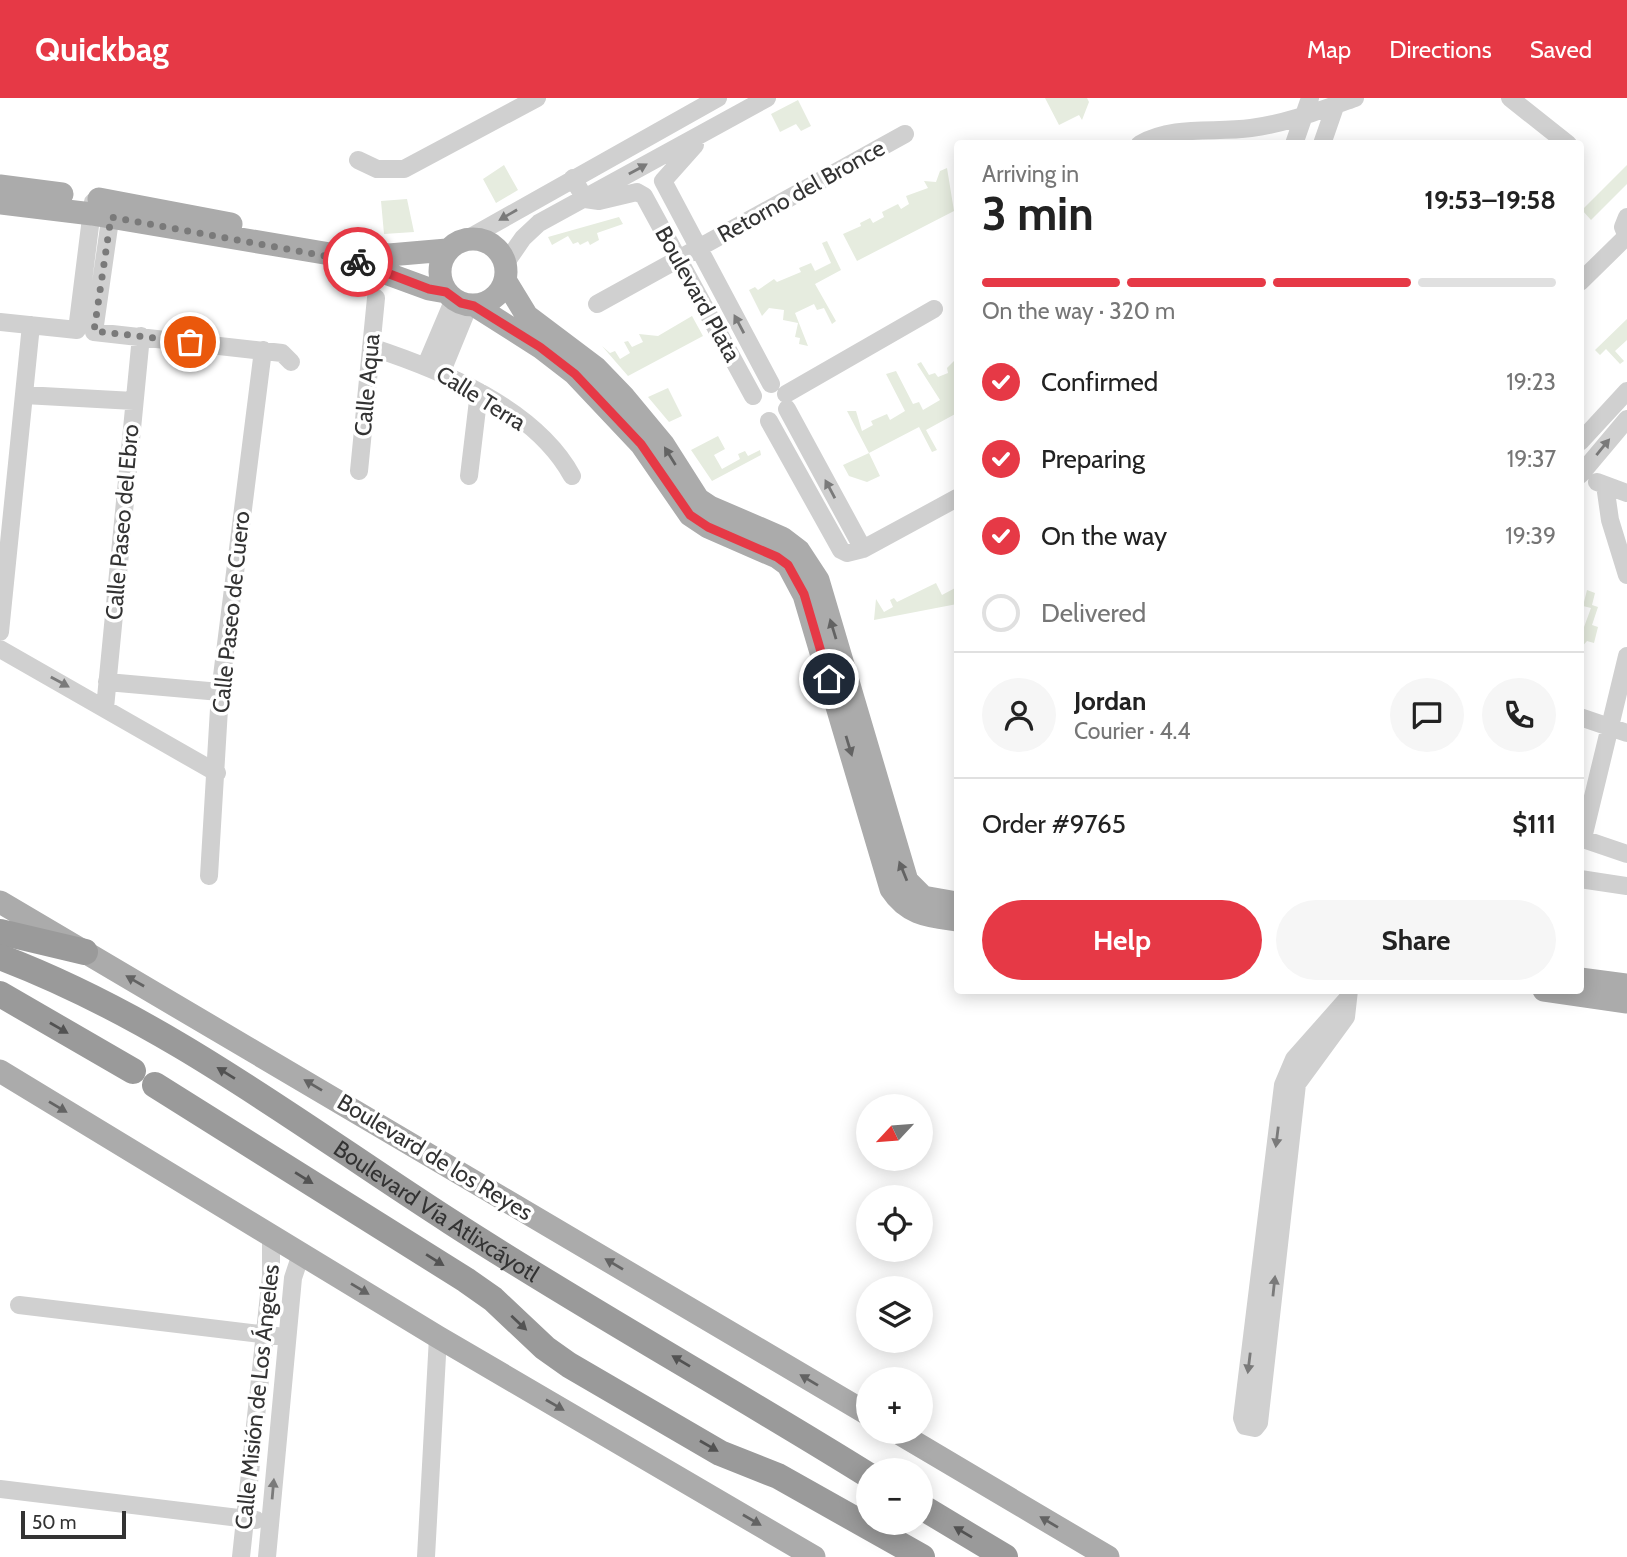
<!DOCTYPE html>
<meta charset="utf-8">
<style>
:root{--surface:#fff;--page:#f6f6f6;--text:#222;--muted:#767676;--line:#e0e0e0;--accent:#e63946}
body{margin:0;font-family:Cabin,sans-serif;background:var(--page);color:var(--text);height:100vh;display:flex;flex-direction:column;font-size:26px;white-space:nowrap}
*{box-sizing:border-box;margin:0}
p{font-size:23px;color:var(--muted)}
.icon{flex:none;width:38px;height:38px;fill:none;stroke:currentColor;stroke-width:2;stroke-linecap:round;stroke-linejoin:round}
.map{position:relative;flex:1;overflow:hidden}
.panel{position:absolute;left:954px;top:42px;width:630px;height:854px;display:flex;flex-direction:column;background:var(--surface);border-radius:7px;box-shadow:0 4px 18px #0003}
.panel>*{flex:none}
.needle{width:46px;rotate:244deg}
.buttons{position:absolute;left:856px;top:996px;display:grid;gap:14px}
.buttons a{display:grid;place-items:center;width:77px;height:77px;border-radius:50%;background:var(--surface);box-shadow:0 4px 18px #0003;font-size:35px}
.scale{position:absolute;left:21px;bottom:18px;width:105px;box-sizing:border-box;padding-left:7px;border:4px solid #333;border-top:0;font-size:19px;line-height:24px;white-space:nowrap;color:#333;-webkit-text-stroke:5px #fff;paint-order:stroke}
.pin{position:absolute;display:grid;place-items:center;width:60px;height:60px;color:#fff;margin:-30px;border:4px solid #fff;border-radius:50%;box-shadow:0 2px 7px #0007}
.courier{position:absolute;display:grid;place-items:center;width:70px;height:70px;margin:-35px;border:5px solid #e63946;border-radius:50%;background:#fff;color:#222;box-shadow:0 2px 9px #0007}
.summary em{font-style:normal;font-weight:700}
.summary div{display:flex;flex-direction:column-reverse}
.summary{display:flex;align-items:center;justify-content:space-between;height:119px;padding:0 28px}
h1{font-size:46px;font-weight:700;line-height:52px}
.bar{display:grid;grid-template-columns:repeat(4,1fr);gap:10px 7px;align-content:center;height:84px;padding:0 28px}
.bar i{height:9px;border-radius:5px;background:var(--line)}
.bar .selected{background:var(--accent)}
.bar p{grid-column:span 4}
.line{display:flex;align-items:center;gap:18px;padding:0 28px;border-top:2px solid var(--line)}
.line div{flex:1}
.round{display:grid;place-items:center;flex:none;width:74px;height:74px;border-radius:37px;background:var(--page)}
ol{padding:0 28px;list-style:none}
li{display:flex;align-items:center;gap:21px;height:77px}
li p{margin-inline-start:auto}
li .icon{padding:7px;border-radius:50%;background:var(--accent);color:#fff;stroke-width:4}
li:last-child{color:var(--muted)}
li i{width:38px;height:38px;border:4px solid var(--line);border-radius:50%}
.button{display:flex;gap:14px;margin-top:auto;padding:14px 28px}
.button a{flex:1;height:80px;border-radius:42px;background:var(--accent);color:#fff;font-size:28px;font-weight:700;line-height:80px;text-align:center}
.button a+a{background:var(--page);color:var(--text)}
header{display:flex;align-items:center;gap:42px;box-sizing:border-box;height:98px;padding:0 35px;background:var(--accent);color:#fff}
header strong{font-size:33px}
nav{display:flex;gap:38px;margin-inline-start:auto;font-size:24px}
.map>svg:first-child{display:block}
.green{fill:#e6ecdf}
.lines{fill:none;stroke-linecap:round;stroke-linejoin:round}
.minor{stroke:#d0d0d0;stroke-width:18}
.major{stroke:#ababab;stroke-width:23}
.highway{stroke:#9a9a9a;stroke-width:26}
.oneway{fill:#7a7a7a}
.oneway2{fill:#636363}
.oneway3{fill:#525252}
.done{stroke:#7a7a7a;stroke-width:7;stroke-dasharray:0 12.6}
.route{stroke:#e63946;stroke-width:9}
.labels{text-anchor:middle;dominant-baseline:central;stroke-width:7;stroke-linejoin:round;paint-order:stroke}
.street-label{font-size:23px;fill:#333;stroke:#fff}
</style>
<header>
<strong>Quickbag</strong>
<nav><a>Map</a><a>Directions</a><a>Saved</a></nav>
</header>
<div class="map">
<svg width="1627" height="1459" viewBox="0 0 1627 1459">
<rect width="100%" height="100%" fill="#fff"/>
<path class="green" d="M1045,0H1087L1089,4L1082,22L1079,17L1059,27Z
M798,2L811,28L801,33L796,26L780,34L771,16Z
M504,67L518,92L496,105L483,81Z
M1627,67V86L1591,122L1582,112Z
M947,70L954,113L857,163L843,136L861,128L860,125L870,120L873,125L884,119L882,114L898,106L901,111L909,106L906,98L928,90L924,83L936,84L940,73Z
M407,101L414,134L384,136L381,103Z
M619,119L623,126L597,135L599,142L590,147L588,143L580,147L578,144L573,146L568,138L552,147L548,139Z
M827,143L841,172L815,186L836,223L832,226L824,210L817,212L814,206L795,215L808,248L799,246L800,240L795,239L798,225L783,222L784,212L769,210L762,218L749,192L755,189L758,192L774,181L777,184L801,174L799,170L811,165L815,173L831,165L822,145Z
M692,218L703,238L628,278L602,248L610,255L615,253L620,261L630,255L624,244L628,243L632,249L643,244L639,236L658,238Z
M1627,221V242L1615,253L1624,263L1620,266L1606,251L1600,257L1595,252Z
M955,262L957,315L926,332L937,352L932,354L919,329L869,355L880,378L867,384L849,378L843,367L869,355L847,313H856L862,333L873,327L871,323L887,316L890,322L905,313L886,276L896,273L913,306L919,304L923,312L940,302L917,266L921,264L929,277L935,275L938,279L948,275L947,270Z
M668,290L682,318L669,324L648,299Z
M718,338L725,351L714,357L722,371L740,361L738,356L745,353L748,358L760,352L761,357L712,383L691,352Z
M936,485L942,497L957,489V506L874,522L876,501L884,514L893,509L890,502L894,500L897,504Z
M1587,492L1595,495L1592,507L1598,509L1592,527L1598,529L1594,545L1587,543L1580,551V540L1591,510L1583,508Z"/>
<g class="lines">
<path class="minor" d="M1510,0L1568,46
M1140,46C1174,27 1213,35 1251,30C1288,25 1321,12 1355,0
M1294,46L1310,0
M1322,46L1338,0
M695,47L663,83L771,286
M358,62L377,71H404L537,0
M573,80L585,101L599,103L637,94L644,98L753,298
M112,108L94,234L282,255L291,264
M1627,119L1623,129L1627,139
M467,141L718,0
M505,166L523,140L539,125L767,0
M1580,184L1626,139
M597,206L905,36
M0,224L77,232L93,104
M371,249C441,272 535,310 572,378
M426,267L454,201
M442,273L469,207
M786,296L934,211
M24,297L134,303
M787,311L863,451
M769,323L841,452L847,455L863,451L957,400
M1580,344L1627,293
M359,373L376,200
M1580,377L1627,321
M469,378L479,294
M1597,384L1627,395
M1605,387L1610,422L1627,477
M0,534L31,227
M0,551L217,675
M107,584L220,594
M105,610L141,238
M1580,619L1627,635
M1580,740L1627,756
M1583,740L1627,558
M209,778L220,594L263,252
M1580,781L1627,788
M1348,900L1294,961L1283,987L1242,1320L1245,1328L1255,1330L1259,1325L1297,986L1346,919L1349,892
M19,1207L277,1238
M0,1391L256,1422
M241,1459L271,1178V1139
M267,1459L293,1180L301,1156
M426,1459L438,1239"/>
<path class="major" d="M0,88L62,96
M99,101L231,126
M0,105L92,116L336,157L429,191L446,194
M440 174a33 33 0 1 1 66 0a33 33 0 1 1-66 0Z
M350,150L389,157L447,152
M505,182L527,218L596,270L624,299L663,346L698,401L710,409L782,440L799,453L818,482L907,783L923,799L957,805
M474,207L540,249L575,276L641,346L690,417L708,429L777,459L788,467L804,497L891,791C908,817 929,818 957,822
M0,804L868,1316
M1580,881L1627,887
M1544,892L1627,904
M0,973L438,1239L814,1459
M897,1334L1108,1459"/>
<g class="highway">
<path d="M0,834L85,854"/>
<path id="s1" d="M0,859C166,922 303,1029 451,1124C587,1212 730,1291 868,1377"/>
<path d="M0,896L133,973"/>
<path d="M155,987L466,1182L493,1201L545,1250L569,1267L720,1355L778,1378L922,1459"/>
<path d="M920,1408L1005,1459"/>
</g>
</g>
<defs><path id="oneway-solid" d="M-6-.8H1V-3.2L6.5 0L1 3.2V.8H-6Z" transform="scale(1.75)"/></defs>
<g class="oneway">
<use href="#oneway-solid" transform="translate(638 71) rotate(-29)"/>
<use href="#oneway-solid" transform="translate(508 117) rotate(150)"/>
<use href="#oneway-solid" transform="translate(739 226) rotate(-118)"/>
<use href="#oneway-solid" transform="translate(1603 349) rotate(-51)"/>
<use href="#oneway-solid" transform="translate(830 391) rotate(-118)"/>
<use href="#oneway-solid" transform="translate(60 584) rotate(29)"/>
<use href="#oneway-solid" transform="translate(1277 1039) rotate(97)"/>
<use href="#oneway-solid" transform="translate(1274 1188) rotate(-84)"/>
<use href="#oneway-solid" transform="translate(1249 1265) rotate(97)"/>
<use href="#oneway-solid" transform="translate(273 1391) rotate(-85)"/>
</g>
<g class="oneway2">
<use href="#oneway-solid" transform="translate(670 358) rotate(-122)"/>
<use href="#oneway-solid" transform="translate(833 531) rotate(-107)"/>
<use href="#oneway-solid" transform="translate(849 648) rotate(73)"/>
<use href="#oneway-solid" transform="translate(903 773) rotate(-112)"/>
<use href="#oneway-solid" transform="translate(135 883) rotate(-150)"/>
<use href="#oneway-solid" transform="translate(313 987) rotate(-149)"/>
<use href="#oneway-solid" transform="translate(58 1009) rotate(31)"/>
<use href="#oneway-solid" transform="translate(614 1166) rotate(-149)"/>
<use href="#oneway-solid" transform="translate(360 1191) rotate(31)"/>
<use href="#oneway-solid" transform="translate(809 1282) rotate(-149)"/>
<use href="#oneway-solid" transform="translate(555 1307) rotate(30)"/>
<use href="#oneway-solid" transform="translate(752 1422) rotate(30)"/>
<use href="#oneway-solid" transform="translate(1049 1424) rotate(-149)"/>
</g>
<g class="oneway3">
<use href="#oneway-solid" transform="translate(59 930) rotate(30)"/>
<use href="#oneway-solid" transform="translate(226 975) rotate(-148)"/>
<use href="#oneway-solid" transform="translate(304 1080) rotate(32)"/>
<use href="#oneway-solid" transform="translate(435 1162) rotate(32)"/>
<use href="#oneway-solid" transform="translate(519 1225) rotate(43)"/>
<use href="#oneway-solid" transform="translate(681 1263) rotate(-149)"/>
<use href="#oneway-solid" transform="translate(709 1348) rotate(30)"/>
<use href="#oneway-solid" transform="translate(963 1434) rotate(-149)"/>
</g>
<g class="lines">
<path class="done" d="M190,244L94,233L111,119L358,164"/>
<path class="route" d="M358,164L429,191L446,194L461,205L474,208L540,249L575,276L641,346L690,417L708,429L777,459L788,467L804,496L829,581"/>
</g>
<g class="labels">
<g class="street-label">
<text transform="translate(801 93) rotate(-29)">Retorno del Bronce</text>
<text transform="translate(698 196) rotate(61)">Boulevard Plata</text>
<text transform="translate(367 287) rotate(-85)">Calle Aqua</text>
<text transform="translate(481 300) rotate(32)">Calle Terra</text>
<text transform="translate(122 424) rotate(-85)">Calle Paseo del Ebro</text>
<text transform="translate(231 514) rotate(-84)">Calle Paseo de Cuero</text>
<text transform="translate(435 1059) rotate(31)">Boulevard de los Reyes</text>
<text stroke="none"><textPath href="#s1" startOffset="506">Boulevard Vía Atlixcáyotl</textPath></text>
<text transform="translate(257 1299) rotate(-84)">Calle Misión de Los Ángeles</text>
</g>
</g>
</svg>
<div class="buttons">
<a><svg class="needle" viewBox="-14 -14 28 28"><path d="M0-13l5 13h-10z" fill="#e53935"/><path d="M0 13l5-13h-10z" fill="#767676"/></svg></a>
<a><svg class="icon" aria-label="locate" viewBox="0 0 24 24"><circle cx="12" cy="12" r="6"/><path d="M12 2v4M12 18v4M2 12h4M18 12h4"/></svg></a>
<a><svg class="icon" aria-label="layers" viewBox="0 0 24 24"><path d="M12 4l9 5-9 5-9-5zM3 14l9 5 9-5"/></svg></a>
<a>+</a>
<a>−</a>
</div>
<div class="scale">50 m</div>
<div class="pin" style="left:190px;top:244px;background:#ea580c"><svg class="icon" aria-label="bag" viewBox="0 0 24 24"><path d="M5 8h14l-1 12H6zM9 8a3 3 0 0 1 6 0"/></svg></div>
<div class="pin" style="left:829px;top:581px;background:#1f2937"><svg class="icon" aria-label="home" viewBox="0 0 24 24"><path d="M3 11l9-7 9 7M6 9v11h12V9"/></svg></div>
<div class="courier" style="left:358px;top:164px"><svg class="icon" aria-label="bike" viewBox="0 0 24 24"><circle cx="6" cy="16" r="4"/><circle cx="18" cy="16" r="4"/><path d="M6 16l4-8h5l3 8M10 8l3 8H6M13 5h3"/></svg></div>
<section class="panel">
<div class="summary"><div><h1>3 min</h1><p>Arriving in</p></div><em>19:53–19:58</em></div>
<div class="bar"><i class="selected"></i><i class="selected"></i><i class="selected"></i><i></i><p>On the way · 320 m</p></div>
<ol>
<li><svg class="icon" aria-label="check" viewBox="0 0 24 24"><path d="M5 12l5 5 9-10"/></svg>Confirmed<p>19:23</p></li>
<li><svg class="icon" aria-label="check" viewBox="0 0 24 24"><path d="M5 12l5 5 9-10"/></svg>Preparing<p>19:37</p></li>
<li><svg class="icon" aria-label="check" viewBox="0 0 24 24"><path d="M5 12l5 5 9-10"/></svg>On the way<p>19:39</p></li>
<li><i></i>Delivered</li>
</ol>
<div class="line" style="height:126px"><a class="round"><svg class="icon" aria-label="person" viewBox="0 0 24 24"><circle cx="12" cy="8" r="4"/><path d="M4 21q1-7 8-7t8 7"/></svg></a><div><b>Jordan</b><p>Courier · 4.4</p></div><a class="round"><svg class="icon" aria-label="chat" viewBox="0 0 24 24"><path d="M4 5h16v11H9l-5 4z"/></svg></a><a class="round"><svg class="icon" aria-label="phone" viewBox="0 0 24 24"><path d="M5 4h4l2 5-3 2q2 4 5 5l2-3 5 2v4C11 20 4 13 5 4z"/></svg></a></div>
<div class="line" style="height:91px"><div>Order #9765</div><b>$111</b></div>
<div class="button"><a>Help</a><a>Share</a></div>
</section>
</div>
